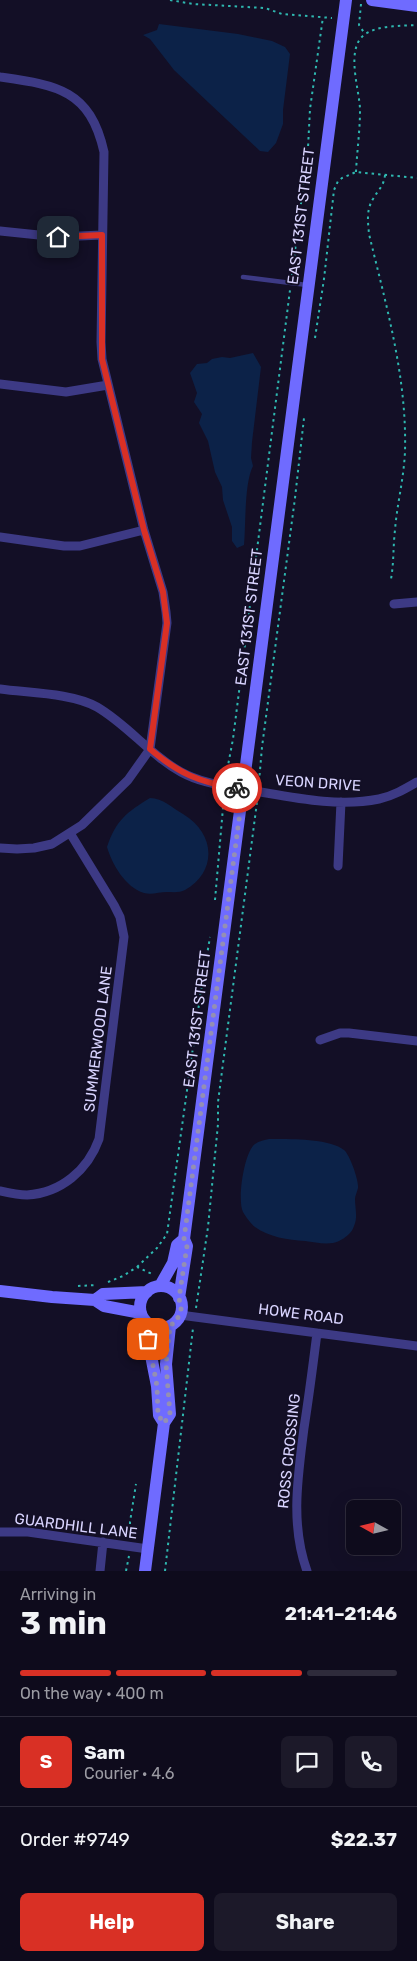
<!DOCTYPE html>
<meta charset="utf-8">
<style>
:root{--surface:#0e0b1c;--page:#1c1929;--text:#f1f3f6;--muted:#9b9ba3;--line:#2e2b3b;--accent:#d93025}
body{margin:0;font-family:Rubik,sans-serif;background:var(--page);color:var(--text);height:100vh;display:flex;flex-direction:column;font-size:19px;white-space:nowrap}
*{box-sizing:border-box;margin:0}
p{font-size:16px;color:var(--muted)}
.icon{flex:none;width:28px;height:28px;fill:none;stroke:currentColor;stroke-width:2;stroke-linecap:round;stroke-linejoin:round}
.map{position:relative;height:1571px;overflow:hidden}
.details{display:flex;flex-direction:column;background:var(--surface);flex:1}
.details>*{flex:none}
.needle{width:32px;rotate:278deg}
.controls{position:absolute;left:346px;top:1500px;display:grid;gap:10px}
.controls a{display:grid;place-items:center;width:55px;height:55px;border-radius:8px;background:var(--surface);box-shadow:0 5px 20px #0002,0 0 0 1px var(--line);font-size:25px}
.pin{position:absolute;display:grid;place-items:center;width:42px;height:42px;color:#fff;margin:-21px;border-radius:10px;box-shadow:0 2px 8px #0006}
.courier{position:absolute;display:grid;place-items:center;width:50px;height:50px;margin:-25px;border:4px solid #d93025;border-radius:50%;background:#fff;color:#222;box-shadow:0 1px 6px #0007}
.overview em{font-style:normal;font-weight:700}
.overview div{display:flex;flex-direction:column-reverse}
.overview{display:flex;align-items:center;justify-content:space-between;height:85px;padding:0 20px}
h1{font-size:32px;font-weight:700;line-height:38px}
.bar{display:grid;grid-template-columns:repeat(4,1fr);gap:8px 5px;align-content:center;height:60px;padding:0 20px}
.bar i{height:6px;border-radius:4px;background:var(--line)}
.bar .selected{background:var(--accent)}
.bar p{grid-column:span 4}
.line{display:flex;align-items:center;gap:12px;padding:0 20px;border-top:1px solid var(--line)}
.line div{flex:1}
.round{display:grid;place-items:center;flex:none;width:52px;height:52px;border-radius:8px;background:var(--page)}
.cta{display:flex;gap:10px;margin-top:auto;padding:10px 20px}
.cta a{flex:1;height:58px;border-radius:8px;background:var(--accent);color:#fff;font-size:20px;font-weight:700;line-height:58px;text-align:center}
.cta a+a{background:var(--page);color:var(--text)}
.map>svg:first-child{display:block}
.water{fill:#0c2248}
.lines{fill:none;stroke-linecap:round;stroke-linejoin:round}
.path{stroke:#2fb8b0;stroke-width:2;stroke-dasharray:2.5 4;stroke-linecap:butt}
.lane{stroke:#3d3a85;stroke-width:4.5}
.street{stroke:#3d3a85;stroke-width:9}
.secondary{stroke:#6f6bff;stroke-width:12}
.done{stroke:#948fb3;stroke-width:5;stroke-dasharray:0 9}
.route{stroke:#d93025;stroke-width:6}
.labels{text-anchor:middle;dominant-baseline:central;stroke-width:4;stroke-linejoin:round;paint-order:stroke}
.street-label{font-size:15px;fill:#d9d4ff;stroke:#130f26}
</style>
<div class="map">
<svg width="417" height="1571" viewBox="0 0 417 1571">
<rect width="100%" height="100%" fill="#130f26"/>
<path class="water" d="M159,24L238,34L272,41L285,47L290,54L283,110V124L276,143L268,152L260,151L174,70L150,39L143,35L157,30Z
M253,353L261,367L252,442L251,458L253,466C244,484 246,524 244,545L237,548L232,541V527L223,500L222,487L215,472L208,441L199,423L202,414L194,402L197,393L190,373L197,364L207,363L212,359L222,357L230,358Z
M150,798C163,798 172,808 183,814C215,833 218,871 185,890C180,893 172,892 167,892C159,892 152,895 144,893C125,887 112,864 107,847C116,820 127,812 150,798Z
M269,1139C288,1139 329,1138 344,1150C350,1155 359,1181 358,1188C357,1192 355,1196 355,1199C355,1208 358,1217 354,1226C352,1233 345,1238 339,1241C328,1246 316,1242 305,1241C288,1240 269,1237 255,1227C251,1224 246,1217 243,1212C237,1200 244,1152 255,1144C259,1141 265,1140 269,1139Z"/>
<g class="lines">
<path class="path" d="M170,0L193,4L265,8L282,14L332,18
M361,4L359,25L365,34
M356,172C357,151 360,131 360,110C360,91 345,50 364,35C377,25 401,26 417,25
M385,175C384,186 378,190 373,199C366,210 368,222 369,234C386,305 407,377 405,451C404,478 397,504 395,530C393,547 394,562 391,579
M292,275L308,148L310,109L323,17
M315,338L324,279L334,190L338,181L342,178L356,172L417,178
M226,776L233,739L290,290
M259,782L262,747L295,498L304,418
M215,900L224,796
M137,1267L157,1248L167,1234L200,997L210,937
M108,1282L123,1276L137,1267L152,1274
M78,1286L96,1285
M196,1308L208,1227L218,1124V1102L257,802
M130,1537V1522L136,1484
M126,1571L129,1556
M165,1571L193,1328"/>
<path class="lane" d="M243,277L307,285"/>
<path class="street" d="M0,77C56,85 90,89 104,152L101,342L102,359L144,530L163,592L166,612L167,623L150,749L128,780L82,825L52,844L34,848L17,849L0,848
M0,231L58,237L102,235
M0,384L66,392L108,385
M0,537L64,546H80L144,530
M394,604L417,602
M0,689C29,693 72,693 97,707C128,725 150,755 181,772C201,783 221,785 243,789C287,796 335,808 379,799C393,796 405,789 417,782
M338,866L341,802
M320,1040L340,1033H349L417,1041
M0,1191C9,1193 18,1195 27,1195C61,1193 88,1170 99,1139L124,937L120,917L114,905L70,833
M180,1315L417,1346
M0,1532H28L148,1549
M100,1571L103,1542
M307,1571C290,1524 298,1476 304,1428C309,1396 313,1365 317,1333"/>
<path class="secondary" d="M372,0L417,6
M160,1286L173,1263L177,1245L184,1239
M140 1307a21 21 0 1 1 42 0a21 21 0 1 1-42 0Z
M0,1291L52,1297L95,1300L104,1306L141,1313
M179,1298L187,1246L184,1239L346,0
M95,1300L103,1294L147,1292
M144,1320L157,1386L159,1415L164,1423
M145,1571L164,1423L170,1414L166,1364L170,1326"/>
</g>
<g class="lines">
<path class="done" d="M148,1339L157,1386L158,1415L164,1423L170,1414L166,1364L170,1326L177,1320L181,1309L179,1298L187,1246L184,1239L243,789L237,788"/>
<path class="route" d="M58,237L102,235V359L144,530L163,592L167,623L150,749C178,773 200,783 237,788"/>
</g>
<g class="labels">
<g class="street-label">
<text transform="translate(301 216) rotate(-83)">EAST 131ST STREET</text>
<text transform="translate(249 617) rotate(-83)">EAST 131ST STREET</text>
<text transform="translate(318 783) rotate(4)">VEON DRIVE</text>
<text transform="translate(197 1019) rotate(-83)">EAST 131ST STREET</text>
<text transform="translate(98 1039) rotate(-83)">SUMMERWOOD LANE</text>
<text transform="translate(301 1314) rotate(7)">HOWE ROAD</text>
<text transform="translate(289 1451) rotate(-84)">ROSS CROSSING</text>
<text transform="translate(76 1526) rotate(7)">GUARDHILL LANE</text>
</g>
</g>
</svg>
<div class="controls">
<a><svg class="needle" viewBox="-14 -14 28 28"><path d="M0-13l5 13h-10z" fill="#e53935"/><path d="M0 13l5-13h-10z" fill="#9b9ba3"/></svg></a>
</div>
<div class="pin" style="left:148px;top:1339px;background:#ea580c"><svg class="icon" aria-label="bag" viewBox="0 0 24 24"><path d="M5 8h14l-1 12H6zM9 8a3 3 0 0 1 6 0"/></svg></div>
<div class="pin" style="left:58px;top:237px;background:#1f2937"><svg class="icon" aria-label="home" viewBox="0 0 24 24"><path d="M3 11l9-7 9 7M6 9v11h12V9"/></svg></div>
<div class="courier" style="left:237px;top:788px"><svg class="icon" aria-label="bike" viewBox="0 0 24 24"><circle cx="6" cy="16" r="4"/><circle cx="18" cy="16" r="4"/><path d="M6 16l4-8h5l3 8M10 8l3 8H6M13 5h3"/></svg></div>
</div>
<section class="details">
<div class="overview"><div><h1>3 min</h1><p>Arriving in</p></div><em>21:41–21:46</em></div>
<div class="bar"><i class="selected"></i><i class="selected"></i><i class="selected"></i><i></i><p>On the way · 400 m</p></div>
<div class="line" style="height:90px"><b class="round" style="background:var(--accent);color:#fff">S</b><div><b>Sam</b><p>Courier · 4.6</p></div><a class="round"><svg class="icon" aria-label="chat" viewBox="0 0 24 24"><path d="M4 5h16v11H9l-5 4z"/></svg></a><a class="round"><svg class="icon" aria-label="phone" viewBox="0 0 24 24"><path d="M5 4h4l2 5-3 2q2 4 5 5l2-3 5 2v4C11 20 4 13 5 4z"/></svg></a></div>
<div class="line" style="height:65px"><div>Order #9749</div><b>$22.37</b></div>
<div class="cta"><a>Help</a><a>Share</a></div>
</section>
